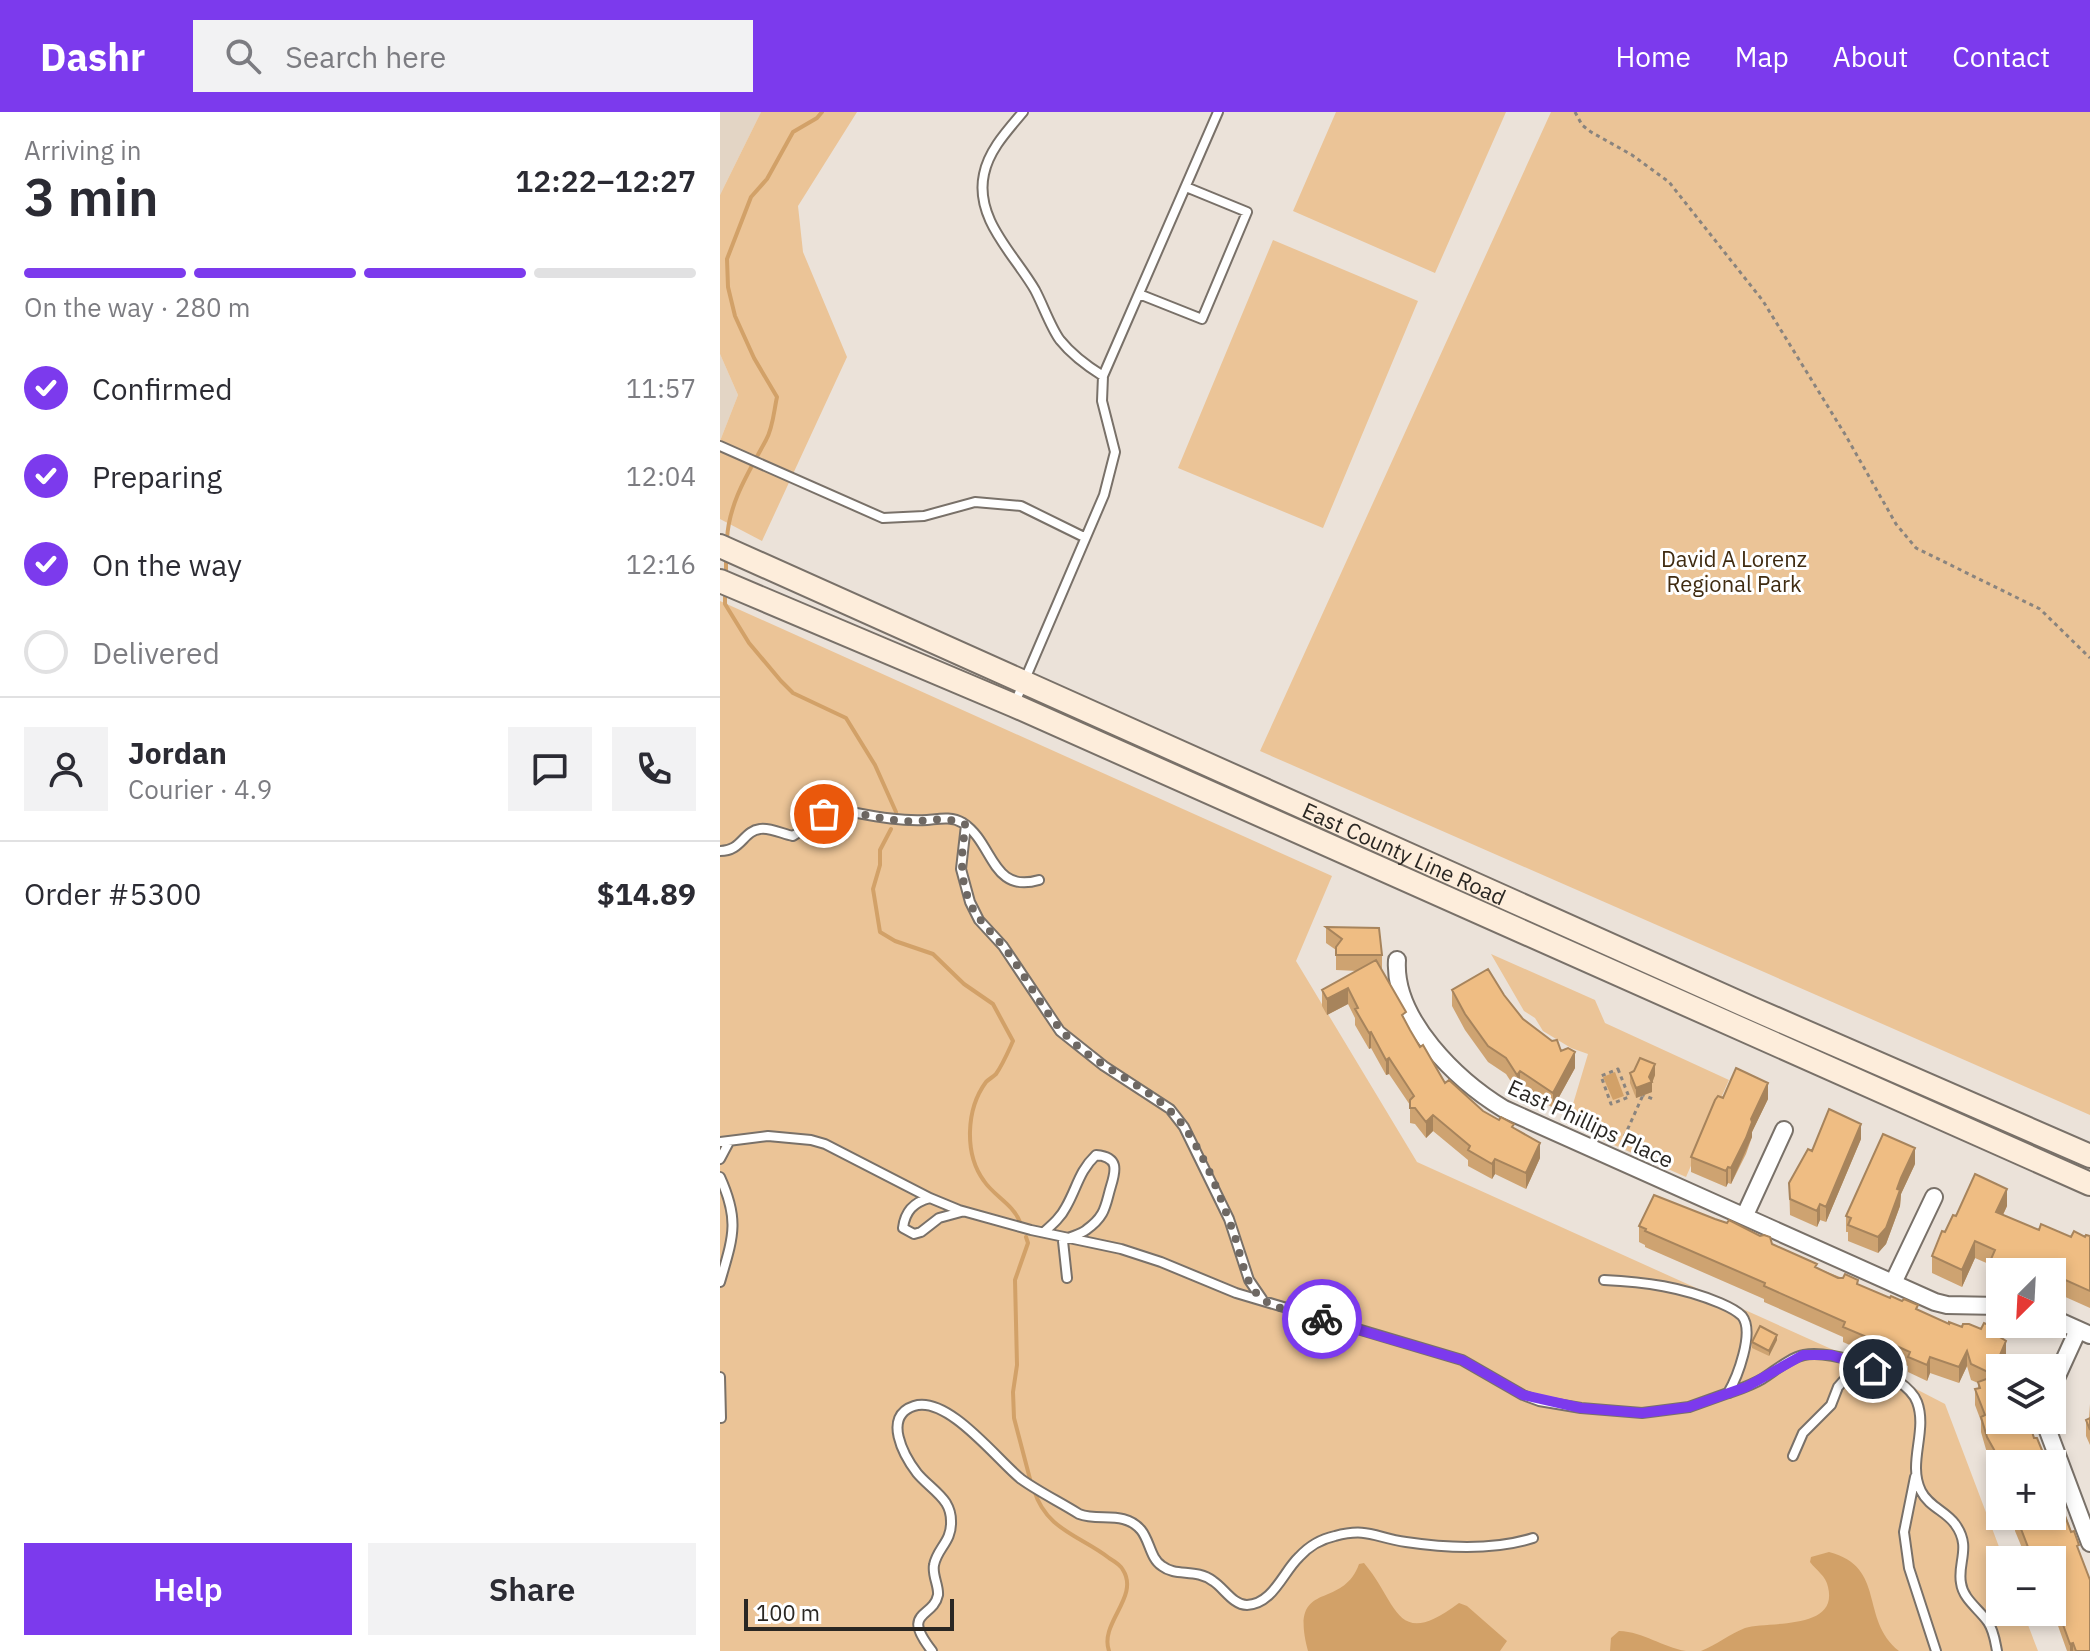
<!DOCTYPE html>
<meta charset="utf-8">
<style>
:root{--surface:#fff;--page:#f2f2f3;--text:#2b2b33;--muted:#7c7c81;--line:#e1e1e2;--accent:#7c3aed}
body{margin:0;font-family:"IBM Plex Sans",sans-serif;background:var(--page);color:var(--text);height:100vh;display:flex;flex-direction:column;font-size:30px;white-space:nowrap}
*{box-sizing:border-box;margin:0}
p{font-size:26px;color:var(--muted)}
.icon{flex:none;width:44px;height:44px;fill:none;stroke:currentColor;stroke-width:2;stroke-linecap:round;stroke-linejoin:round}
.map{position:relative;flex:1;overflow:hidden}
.details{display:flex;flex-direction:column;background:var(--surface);width:720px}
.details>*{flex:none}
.needle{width:52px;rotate:204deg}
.fabs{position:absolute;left:1266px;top:1146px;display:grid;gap:16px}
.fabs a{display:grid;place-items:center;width:80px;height:80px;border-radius:0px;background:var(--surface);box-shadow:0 4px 12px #0003;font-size:40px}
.scale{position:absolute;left:24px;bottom:20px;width:210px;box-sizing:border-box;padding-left:8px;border:4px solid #2a2723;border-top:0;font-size:22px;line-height:28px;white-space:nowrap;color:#2a2723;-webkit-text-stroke:6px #fff;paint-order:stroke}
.pin{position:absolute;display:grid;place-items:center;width:68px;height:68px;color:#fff;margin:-34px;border:4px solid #fff;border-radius:50%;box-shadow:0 2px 8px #0007}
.courier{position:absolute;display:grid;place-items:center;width:80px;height:80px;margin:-40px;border:6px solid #7c3aed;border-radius:50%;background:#fff;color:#222;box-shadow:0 2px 10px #0007}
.headline em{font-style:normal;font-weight:600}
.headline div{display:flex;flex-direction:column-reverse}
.headline{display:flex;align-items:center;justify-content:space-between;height:136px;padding:0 24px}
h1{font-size:52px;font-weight:600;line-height:60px}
.bar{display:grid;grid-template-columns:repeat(4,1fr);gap:12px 8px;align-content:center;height:96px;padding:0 24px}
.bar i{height:10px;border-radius:6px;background:var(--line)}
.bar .current{background:var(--accent)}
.bar p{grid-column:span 4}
.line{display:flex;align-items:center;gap:20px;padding:0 24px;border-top:2px solid var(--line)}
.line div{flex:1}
.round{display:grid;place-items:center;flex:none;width:84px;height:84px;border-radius:0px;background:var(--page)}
ol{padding:0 24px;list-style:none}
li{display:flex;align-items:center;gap:24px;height:88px}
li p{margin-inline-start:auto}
li .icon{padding:8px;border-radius:50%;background:var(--accent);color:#fff;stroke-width:4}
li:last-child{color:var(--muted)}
li i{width:44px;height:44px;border:4px solid var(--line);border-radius:50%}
.cta{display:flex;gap:16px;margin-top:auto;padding:16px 24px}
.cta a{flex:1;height:92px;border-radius:0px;background:var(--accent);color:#fff;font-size:32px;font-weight:600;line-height:92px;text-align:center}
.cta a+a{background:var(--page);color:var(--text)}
header{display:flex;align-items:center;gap:48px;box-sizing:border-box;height:112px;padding:0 40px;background:var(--accent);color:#fff}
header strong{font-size:38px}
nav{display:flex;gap:44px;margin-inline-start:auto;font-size:28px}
.search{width:560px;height:72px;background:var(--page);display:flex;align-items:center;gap:20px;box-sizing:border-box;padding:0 28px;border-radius:0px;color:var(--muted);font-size:30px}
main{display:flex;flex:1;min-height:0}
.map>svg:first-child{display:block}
.built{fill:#e3d5c5}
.green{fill:#ebc497}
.water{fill:#d2a168}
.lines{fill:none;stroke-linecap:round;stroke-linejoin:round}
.stream{stroke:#d2a168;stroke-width:4}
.lane-casing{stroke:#797169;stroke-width:12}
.street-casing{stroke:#797169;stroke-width:20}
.secondary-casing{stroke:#797169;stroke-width:26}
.path{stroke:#8a847e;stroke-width:3;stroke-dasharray:4 4;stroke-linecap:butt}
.lane{stroke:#fff;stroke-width:8}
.street{stroke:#fff;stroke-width:16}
.secondary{stroke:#fdeddb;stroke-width:22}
.wall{fill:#cea371}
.shaded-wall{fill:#a7845c}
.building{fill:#efbd83;stroke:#a7845c;stroke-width:2}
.done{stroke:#6e6863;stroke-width:8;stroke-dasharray:0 14.4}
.route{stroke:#7c3aed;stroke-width:10}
.labels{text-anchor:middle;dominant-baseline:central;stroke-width:6;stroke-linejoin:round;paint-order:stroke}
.park-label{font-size:22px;fill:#3f2b11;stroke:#fff}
.street-label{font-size:22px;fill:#2a2723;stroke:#fff}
</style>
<header>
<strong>Dashr</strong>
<div class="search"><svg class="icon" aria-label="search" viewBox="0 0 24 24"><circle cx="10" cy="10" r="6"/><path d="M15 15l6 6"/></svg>Search here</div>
<nav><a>Home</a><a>Map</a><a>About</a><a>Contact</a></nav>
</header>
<main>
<section class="details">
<div class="headline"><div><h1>3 min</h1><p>Arriving in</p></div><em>12:22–12:27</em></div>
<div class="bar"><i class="current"></i><i class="current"></i><i class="current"></i><i></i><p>On the way · 280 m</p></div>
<ol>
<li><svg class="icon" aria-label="check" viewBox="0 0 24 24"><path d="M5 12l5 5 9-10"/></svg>Confirmed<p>11:57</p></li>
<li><svg class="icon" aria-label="check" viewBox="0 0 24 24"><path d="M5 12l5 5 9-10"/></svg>Preparing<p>12:04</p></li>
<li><svg class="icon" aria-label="check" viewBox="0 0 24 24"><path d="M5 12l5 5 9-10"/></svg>On the way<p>12:16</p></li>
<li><i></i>Delivered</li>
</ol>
<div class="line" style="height:144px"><a class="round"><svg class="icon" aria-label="person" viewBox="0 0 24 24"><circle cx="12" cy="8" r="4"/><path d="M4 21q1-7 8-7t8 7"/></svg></a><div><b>Jordan</b><p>Courier · 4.9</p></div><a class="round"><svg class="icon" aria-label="chat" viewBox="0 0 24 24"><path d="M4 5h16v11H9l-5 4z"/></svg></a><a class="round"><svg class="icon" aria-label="phone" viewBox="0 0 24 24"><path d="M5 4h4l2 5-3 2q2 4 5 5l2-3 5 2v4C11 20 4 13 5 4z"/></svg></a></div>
<div class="line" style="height:104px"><div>Order #5300</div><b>$14.89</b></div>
<div class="cta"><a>Help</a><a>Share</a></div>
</section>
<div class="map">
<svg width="1370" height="1539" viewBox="0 0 1370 1539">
<rect width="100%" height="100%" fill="#ebe2d9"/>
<path class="built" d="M0,0H41L0,83Z
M0,242L18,283L0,329Z"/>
<path class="green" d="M41,0H137L78,94L83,140L127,245L42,429L0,407V329L18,283L0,242V83Z
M616,0H786L715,161L573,99Z
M831,0H1370V1003L540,639Z
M553,128L698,189L603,416L458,356Z
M0,489L612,764L576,849L697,1050L1169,1263L1225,1292L1284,1448H1280V1500H1303L1318,1539H0Z
M771,842L875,888L885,911L1009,968L966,1065L847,1012L868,942L851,936L823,919L815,906L804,899Z"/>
<path class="water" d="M895,960L904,984L893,988L883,965Z
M1109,1440C1167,1455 1139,1507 1179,1539H981C996,1533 1010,1522 1025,1516C1047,1509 1119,1519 1108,1475C1106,1464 1096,1458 1090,1450L1091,1445Z
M644,1451C679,1492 675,1539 739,1491L747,1494L787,1529L780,1539H588C568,1465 622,1500 639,1452Z
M899,1519C924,1520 942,1535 966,1539H890L891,1526Z"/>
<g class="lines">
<path class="stream" d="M7,427C9,390 29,360 46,328C53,316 54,298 57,285L34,246L15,204L8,175L7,147L31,85L47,67L73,20L97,6L102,0
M6,463V444
M5,480V492L29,531L61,569L73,581L126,606L155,653L176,700
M171,717L160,738V753L153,777L160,820L175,829L213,842L244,872L273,892L293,929C288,940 283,952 276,962C273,965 269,967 266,970C246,997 244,1042 264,1069C274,1084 293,1092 300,1110
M306,1125L308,1131L295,1168L297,1253L293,1280L294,1306L310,1367
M314,1378C326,1418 361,1424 389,1446C394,1449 401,1453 403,1458C420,1485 379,1511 389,1539"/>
<defs>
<path id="lane" d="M303,0C287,19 269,38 264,62C254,107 295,143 315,178C323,193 331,216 340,228C352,243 367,254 383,264
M419,182L482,207L527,100L466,75
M0,334L163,406L204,404L255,390L301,394L364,425
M294,593L384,383L395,340L382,289L383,264L498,0
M246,713L241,757L250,790L259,808L283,834L340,919L384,954L450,997L464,1015L509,1107L529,1168L542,1187
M0,739C22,739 23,719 40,717C49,715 63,722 73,724L115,697C145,702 176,710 207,708C219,707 231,704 243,711C274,731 271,782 319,768
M0,1030L48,1024L91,1028L105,1032L210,1086L239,1098L311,1118L401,1137L441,1150L516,1181L742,1248L803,1283L819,1289L861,1296L922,1301L969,1295L1008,1281C1017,1266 1035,1220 1022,1204C1017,1199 1007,1194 1000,1191C962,1175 926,1170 884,1168
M0,1047L9,1030
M0,1065C20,1109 13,1125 0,1170
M210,1086C194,1090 185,1099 183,1116L194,1122L201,1120L219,1106L241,1100
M324,1120C333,1112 341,1105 346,1095C357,1076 359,1059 376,1043C399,1045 396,1058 391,1074C385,1094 386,1104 366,1118C360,1123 350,1124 343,1129L347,1166
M0,1265L1,1306
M1009,1281C1020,1277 1032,1273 1042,1267C1055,1259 1069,1246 1084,1243C1112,1237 1186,1261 1197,1290C1208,1319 1187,1351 1201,1379C1209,1395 1226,1399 1235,1412C1252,1435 1237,1451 1241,1471C1243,1487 1259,1497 1268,1510C1274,1519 1275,1529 1277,1539
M1073,1344L1083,1321L1111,1293L1118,1275L1125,1267L1152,1257
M1195,1365L1184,1420L1189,1456L1216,1539
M212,1539C180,1498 213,1507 218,1483C219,1474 212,1463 214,1453C217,1436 232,1430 231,1409C231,1404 229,1396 226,1391C219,1380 205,1371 197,1361C184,1344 162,1304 194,1294C228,1283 278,1349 301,1367C319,1380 340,1390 359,1402C379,1410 404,1398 421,1418C430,1429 430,1446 442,1454C456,1465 476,1456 493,1469C504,1476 513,1493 527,1493C553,1492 563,1460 579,1445C589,1434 601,1427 615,1424C648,1415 656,1426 686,1430C726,1436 775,1438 813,1426"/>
<path id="street" d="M677,848C673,908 738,969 784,997L1215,1190L1227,1193L1280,1194
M1025,1103L1064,1018
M1173,1171L1214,1085
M1332,1206L1370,1223
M1332,1275L1358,1218
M1327,1308L1328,1319L1370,1431"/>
<g id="secondary">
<path id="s1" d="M0,434L1031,896L1370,1044"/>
<path d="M0,469L293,593L1370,1072"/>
</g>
</defs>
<use href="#lane" class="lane-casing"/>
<use href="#street" class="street-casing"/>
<use href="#secondary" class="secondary-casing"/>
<path class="path" d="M855,0L862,13L871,20L912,43L949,70L1043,189L1126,324L1176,412L1196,436L1320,497L1370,546
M898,957L909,985L891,992L881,964Z
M921,982L935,988
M901,1032L923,983"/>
<use href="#lane" class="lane"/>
<use href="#street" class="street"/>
<use href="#secondary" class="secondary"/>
</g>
<path class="wall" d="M606,815L662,843V859L686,910L700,935L725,971L763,999L794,1016L820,1046L806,1077L775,1062L772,1067L748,1054V1048L713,1019L706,1026L695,1012L690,1011V993L669,962L666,963L651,936L649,937L635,913V906L628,892L607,903L602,894V878L638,859L616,858V838L606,831Z
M732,878L784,883L803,907L841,939L855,956L833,996L800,974L797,979L786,962L768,950L745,918L732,894Z
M910,961L935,963L932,971V980L916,986L910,971Z
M1003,986L1048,987L1032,1020V1025L1026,1042L1011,1072L1008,1071L1006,1075L971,1060V1045Z
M1141,1027L1106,1110L1100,1108L1097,1115L1070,1103L1069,1071L1092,1039Z
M1195,1052L1181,1082L1180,1094L1166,1132L1158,1141L1128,1129V1120H1126V1104Z
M1287,1094L1283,1103L1319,1118L1351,1125L1370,1124V1196L1332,1179V1160H1280V1170L1271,1164V1153L1255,1146L1242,1175L1212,1161V1144L1225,1120L1236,1104Z
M919,1114L1052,1132L1097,1156L1138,1172L1229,1212L1278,1223L1286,1245L1280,1256L1278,1263L1312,1308V1318L1314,1326L1326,1348L1332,1352H1280V1364L1267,1341L1261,1320V1309L1255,1293V1277L1258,1276V1271L1251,1268L1247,1254L1239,1271L1210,1261L1207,1269L1188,1260V1254L1170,1247L1168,1250L1123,1230V1225L1044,1190V1187L925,1135V1133L919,1130Z
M1057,1228L1049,1244L1032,1236V1230Z
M1370,1292V1333L1366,1324V1308L1369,1307Z
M1335,1375L1359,1439L1370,1539H1347L1332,1497V1448H1307L1295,1419V1404H1332Z"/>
<path class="shaded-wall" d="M628,876V892L607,903V887Z
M651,920V936L649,937V921Z
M855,940V956L833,996V981Z
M669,946V962L666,963V948Z
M935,952V963L932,971V980L916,986V976L929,965Z
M800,959V974L797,979V963Z
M1048,971V987L1032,1020V1025L1011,1072V1056L1031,1007Z
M713,1003V1019L706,1026V1010Z
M1141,1012V1027L1106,1110V1095Z
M820,1031V1046L806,1077V1061Z
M1195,1036V1052L1181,1082L1180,1094L1166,1132L1158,1141V1125L1181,1066Z
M775,1047V1062L772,1067V1052Z
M1008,1055V1071L1006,1075V1059Z
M1287,1077V1094L1276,1117V1100Z
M1100,1092V1108L1097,1115V1099Z
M1255,1129V1146L1242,1175V1158Z
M1057,1223V1228L1049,1244V1239Z
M1286,1229V1245L1281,1256H1280V1259L1272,1277V1262Z
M1170,1231V1247L1168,1250V1234Z
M1247,1239V1254L1239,1271V1255Z
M1210,1245V1261L1207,1269V1253Z
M1353,1531V1539H1350V1532Z"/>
<path class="building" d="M606,815L659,816L662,843H616V835L622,827Z
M656,848L686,900L682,903L690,918L700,935L703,933L725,971L729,968L763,999L779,1008L781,1005L794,1012L792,1015L820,1031L806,1061L775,1047L772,1052L748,1038L750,1034L713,1003L706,1010L695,996H690V988L694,984L669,946L666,948L651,920L649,921L635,897L638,896L628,876L607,887L602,878Z
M768,857L784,883L803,907L832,929L837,928L841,939L848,936L855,940L833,981L800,959L797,963L786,946L768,934L745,902L732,878Z
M920,946L935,952L929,965L932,970L916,976L910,961L914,959Z
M1016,956L1048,971L1031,1007L1032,1010L1026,1026L1011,1056L1008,1055L1006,1059L971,1045L995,988L998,984L1003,986Z
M1109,997L1141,1012L1106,1095L1100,1092L1097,1099L1070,1087L1069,1071L1088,1037L1092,1039Z
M1163,1022L1195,1036L1181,1066L1177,1077L1180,1078L1166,1116L1158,1125L1128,1113L1131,1106L1126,1104Z
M1255,1062L1287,1077L1276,1100L1319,1118L1321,1112L1351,1125L1354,1119L1365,1125L1366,1123L1370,1124V1179L1332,1162V1160H1328L1300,1150L1295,1160H1292L1271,1147L1275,1138L1255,1129L1242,1158L1212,1144L1222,1119L1225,1120L1233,1103L1236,1104Z
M934,1083L995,1107L1007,1111L1009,1108L1040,1124L1044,1123L1050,1125L1052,1132L1097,1152L1095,1155L1118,1166H1123L1125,1162L1138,1168L1137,1172L1170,1186L1171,1184L1182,1189L1184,1187L1198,1193L1196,1197L1229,1212V1210L1242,1215L1243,1212H1249L1261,1217L1264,1211L1278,1217L1275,1222L1286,1229L1272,1262L1251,1252L1247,1239L1239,1255L1210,1245L1207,1253L1188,1245L1190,1240L1170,1231L1168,1234L1123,1215L1125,1210L1044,1174L1045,1171L925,1119L926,1117L919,1114Z
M1040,1214L1057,1223L1049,1239L1032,1230Z
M1280,1262V1308H1310L1309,1310L1314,1326H1317L1326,1348L1330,1346L1332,1352H1282L1267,1325L1261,1305L1265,1303L1255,1277L1260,1276L1258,1270Z
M1370,1306V1318L1366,1308Z
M1332,1363L1334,1374L1351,1420L1354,1419L1359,1433L1357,1434L1370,1468V1539H1356L1353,1531L1350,1532L1332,1482V1448H1313L1296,1404H1332Z"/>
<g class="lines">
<path class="done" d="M104,702L115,697C137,701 161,707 184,709C206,711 225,702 246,713C241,740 239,765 250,791C258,808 271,820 283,834C310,868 325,908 360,936C393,963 436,978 462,1012C485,1043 501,1086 514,1122C521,1142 524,1169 539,1184C553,1198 583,1201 602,1207"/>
<path class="route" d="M602,1207L742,1248L803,1283L861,1296L922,1301L969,1295L1026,1275L1083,1243H1111L1153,1257"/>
</g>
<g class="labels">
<g class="park-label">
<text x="1014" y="446">David A Lorenz<tspan x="1014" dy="25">Regional Park</tspan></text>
</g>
<g class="street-label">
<text stroke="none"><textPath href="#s1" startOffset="750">East County Line Road</textPath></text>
<text transform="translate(871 1011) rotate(25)">East Phillips Place</text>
</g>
</g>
</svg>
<div class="fabs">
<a><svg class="needle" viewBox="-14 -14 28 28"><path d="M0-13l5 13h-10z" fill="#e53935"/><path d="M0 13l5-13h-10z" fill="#7c7c81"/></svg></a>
<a><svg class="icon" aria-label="layers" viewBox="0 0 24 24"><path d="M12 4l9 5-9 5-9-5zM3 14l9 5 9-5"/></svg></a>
<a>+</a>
<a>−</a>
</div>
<div class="scale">100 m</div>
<div class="pin" style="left:104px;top:702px;background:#ea580c"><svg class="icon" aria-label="bag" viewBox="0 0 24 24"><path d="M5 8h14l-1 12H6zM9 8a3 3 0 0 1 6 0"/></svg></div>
<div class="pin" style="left:1153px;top:1257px;background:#1f2937"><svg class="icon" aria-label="home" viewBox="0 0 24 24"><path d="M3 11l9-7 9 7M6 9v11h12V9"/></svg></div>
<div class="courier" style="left:602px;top:1207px"><svg class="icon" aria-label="bike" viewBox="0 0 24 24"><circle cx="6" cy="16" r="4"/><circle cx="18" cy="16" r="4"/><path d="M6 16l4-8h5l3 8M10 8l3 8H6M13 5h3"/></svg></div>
</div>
</main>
